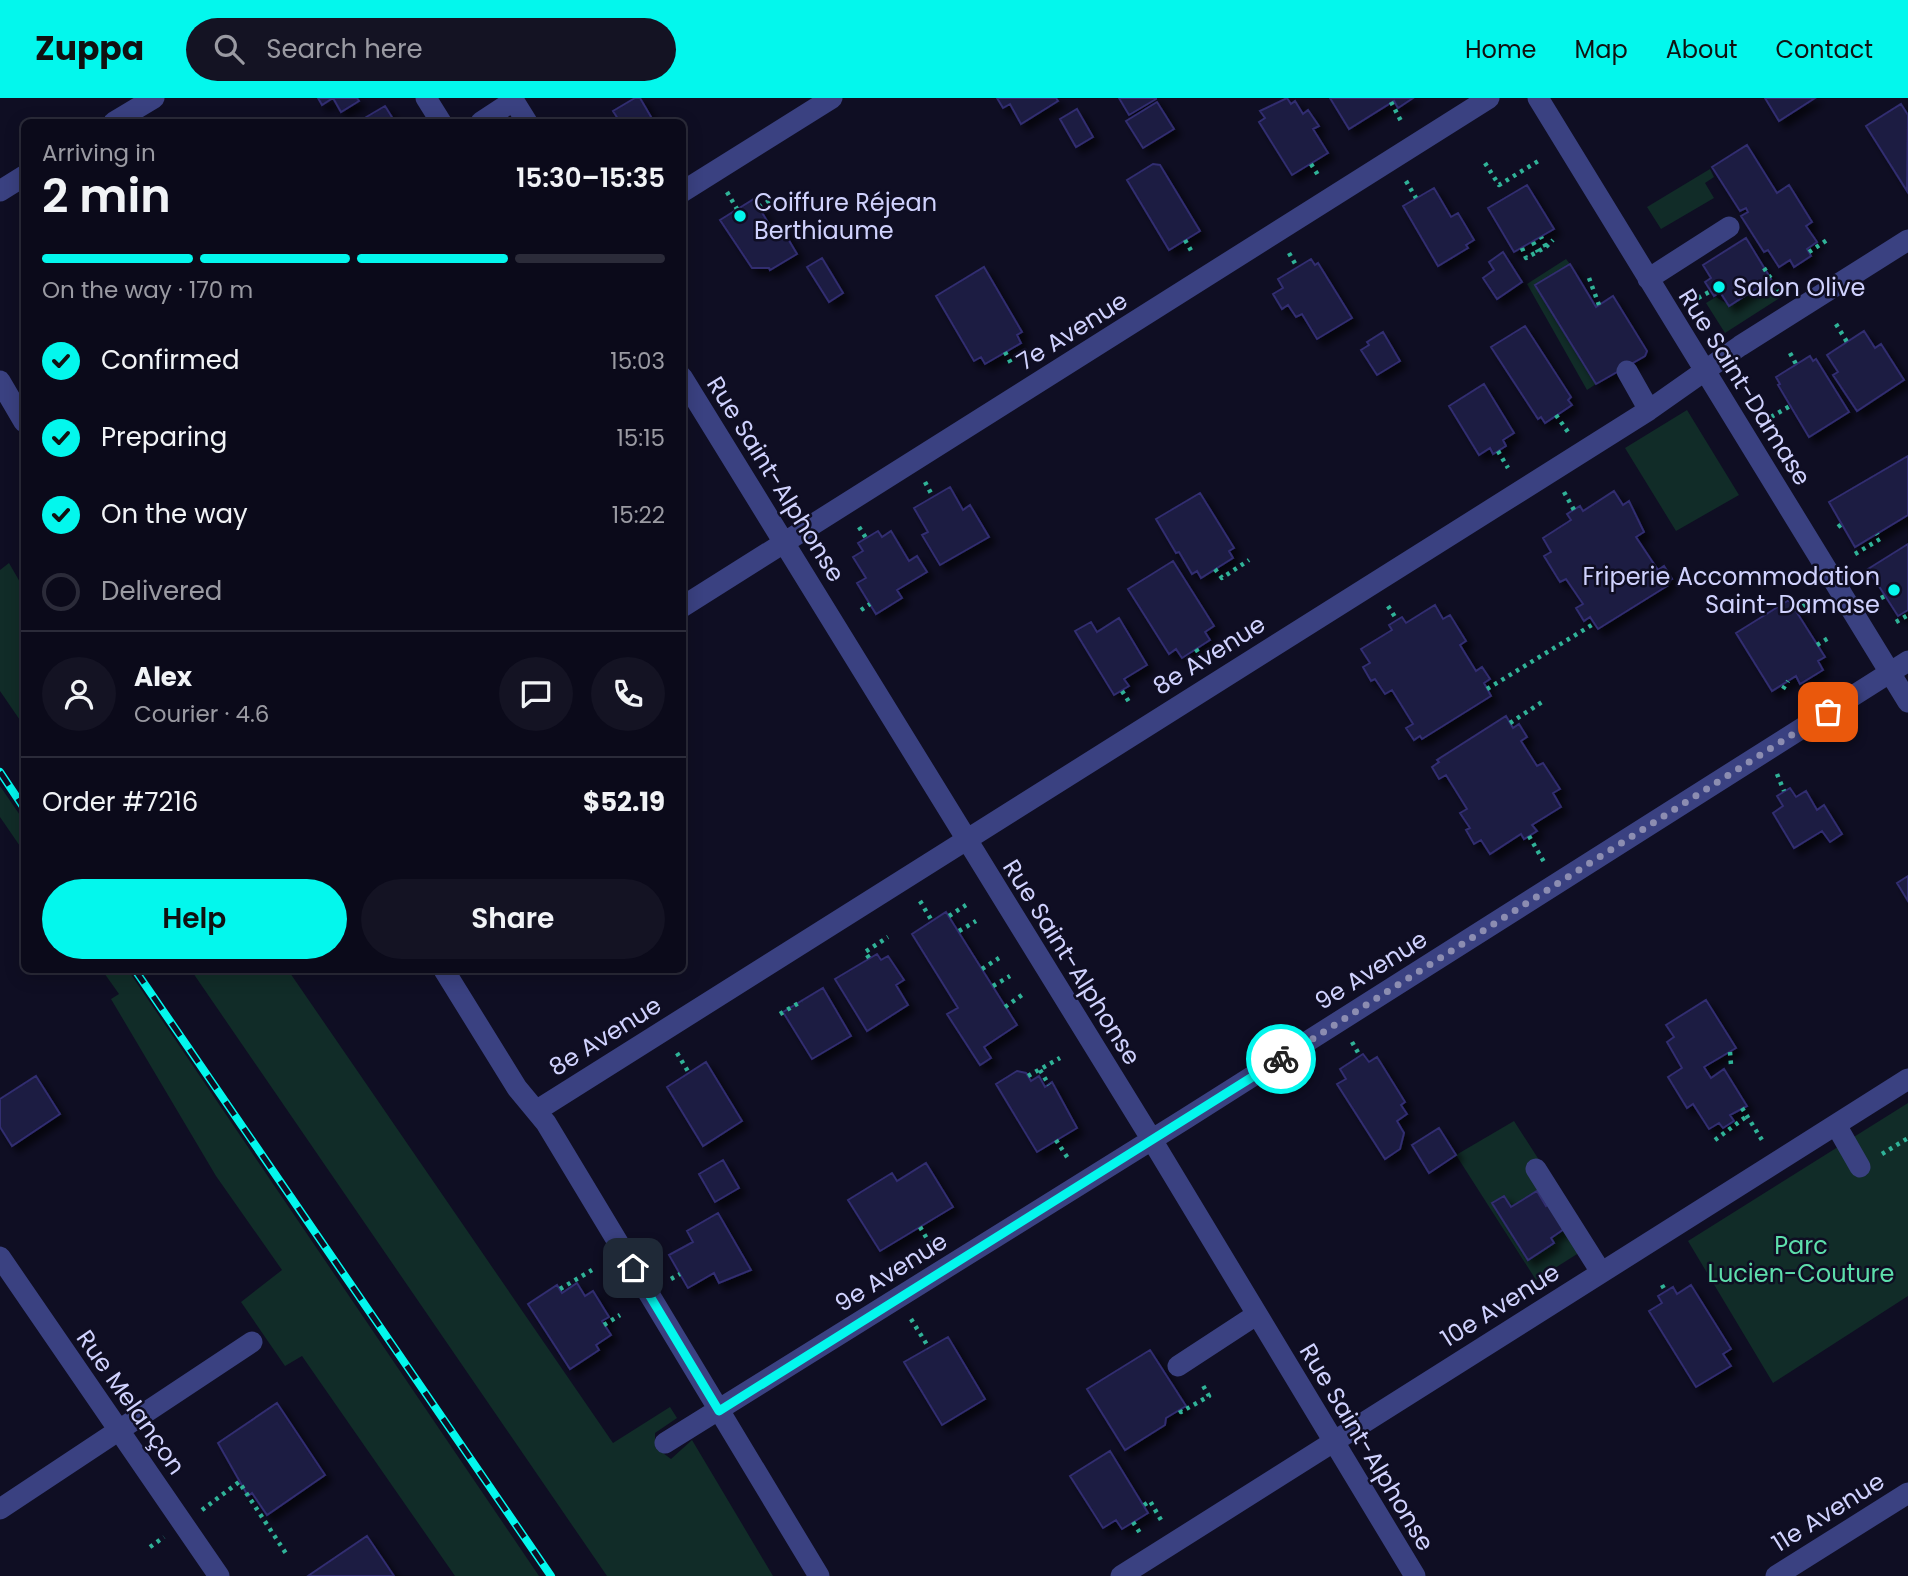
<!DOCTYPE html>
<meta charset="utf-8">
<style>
:root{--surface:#0b0a1a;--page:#141323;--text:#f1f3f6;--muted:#9a9aa2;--line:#2b2b39;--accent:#03f7ed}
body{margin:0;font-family:Poppins,sans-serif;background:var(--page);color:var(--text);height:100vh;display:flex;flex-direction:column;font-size:26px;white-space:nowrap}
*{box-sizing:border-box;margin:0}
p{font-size:23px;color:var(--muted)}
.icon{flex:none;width:38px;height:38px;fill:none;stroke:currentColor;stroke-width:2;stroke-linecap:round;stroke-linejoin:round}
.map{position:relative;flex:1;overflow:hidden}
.details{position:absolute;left:21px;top:21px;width:665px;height:854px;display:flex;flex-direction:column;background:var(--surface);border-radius:10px;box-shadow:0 4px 18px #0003,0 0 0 2px var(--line)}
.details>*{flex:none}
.pin{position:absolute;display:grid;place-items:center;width:60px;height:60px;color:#fff;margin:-30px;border-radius:14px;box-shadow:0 4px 10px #0006}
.courier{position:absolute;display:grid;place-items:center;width:70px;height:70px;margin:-35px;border:5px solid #03f7ed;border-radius:50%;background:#fff;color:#222;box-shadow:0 2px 9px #0007}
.head em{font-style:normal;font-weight:600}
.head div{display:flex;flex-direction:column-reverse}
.head{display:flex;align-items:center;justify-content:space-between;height:119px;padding:0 21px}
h1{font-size:46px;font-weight:600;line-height:52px}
.bar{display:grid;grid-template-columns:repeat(4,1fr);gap:10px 7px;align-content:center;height:84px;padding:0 21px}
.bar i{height:9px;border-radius:5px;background:var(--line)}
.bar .on{background:var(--accent)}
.bar p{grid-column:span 4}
.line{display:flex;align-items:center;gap:18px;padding:0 21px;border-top:2px solid var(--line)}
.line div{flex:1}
.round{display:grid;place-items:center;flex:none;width:74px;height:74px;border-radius:37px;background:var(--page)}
ol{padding:0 21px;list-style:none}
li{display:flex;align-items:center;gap:21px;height:77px}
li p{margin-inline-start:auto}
li .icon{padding:7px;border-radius:50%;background:var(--accent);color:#111;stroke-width:4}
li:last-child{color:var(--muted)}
li i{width:38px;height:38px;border:4px solid var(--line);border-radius:50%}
.action{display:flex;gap:14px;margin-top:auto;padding:14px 21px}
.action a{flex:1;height:80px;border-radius:42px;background:var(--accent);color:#111;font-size:28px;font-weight:600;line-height:80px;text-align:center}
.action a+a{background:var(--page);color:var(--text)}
header{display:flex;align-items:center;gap:42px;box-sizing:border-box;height:98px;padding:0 35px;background:var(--accent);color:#111}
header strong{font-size:33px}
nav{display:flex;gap:38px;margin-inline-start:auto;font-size:24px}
.search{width:490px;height:63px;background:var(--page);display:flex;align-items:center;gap:18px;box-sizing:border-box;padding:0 24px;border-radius:38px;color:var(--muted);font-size:26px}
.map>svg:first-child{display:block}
.green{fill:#112c28;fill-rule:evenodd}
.building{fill:#1d1a43;stroke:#302d6f;stroke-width:2;filter:url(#shadow)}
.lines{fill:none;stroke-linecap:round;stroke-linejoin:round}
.path{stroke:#30b398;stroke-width:4.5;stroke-dasharray:3.5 5;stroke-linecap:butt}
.minor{stroke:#3a4181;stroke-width:21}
.rail-casing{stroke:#03f7ed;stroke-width:8}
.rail{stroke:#0f0e23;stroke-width:5;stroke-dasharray:16;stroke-linecap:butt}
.done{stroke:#8c8db1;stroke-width:7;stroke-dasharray:0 12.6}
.route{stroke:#03f7ed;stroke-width:9}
.poi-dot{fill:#03f7ed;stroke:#0f0e23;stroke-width:2.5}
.labels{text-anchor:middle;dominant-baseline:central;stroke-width:5;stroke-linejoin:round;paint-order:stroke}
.poi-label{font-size:24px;fill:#d0d2fe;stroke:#0f0e23;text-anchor:start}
.street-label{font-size:24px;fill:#d0d2fe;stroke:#0f0e23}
.park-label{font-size:24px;fill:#5ddeab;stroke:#0f0e23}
</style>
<header>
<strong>Zuppa</strong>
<div class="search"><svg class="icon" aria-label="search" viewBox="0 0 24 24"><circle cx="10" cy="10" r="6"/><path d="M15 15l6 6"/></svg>Search here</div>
<nav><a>Home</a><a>Map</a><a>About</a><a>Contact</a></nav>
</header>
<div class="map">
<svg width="1908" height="1478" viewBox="0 0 1908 1478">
<defs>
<filter id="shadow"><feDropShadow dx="6" dy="6" stdDeviation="3.5" flood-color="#0009"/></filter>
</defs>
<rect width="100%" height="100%" fill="#0f0e23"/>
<path class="green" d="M1710,71L1714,79L1705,85L1714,100L1661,131L1647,109Z
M1566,161L1570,166L1536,188L1596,286L1587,292L1527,186Z
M1771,181L1781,199L1725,235L1706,205L1716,199L1729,207Z
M1687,312L1739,397L1676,433L1625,350Z
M9,465L24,491V628L0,593V472Z
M0,688L24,723V754L0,719Z
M102,872H128L539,1478H455L302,1258L285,1268L241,1204L282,1172L216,1078L111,901L119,896Z
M191,872H288L613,1345L670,1309L677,1320L655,1335V1349L671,1361L692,1342L773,1478H607Z
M1908,1005V1198L1773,1285L1688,1143Z
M1514,1023L1593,1146L1536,1182L1456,1057ZM1537,1093L1546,1108L1567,1129L1551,1140L1493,1105L1504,1098L1511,1109Z"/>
<path class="building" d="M318,0H357L359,3L341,14L333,0L322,7Z
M635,0H640L654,24H620L613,13Z
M997,0H1056L1058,3L1021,26L1010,6L1003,10Z
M1119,0H1156V1L1129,17Z
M1287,0L1291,6L1295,3L1303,16L1308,12L1319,28L1313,31L1328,55L1292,77L1259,24L1265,20L1260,13Z
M1330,0H1413L1398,10L1394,3L1349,31Z
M1765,0H1815L1779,23Z
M1157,4L1174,31L1143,50L1126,23Z
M1901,6L1908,17L1907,93L1866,28Z
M385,8L395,24H358L368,18Z
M1077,11L1093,39L1076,49L1060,21Z
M1747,47L1777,95L1789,87L1812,124L1806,128L1817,144L1807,151L1811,158L1794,169L1790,162L1779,169L1768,152L1764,154L1741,118L1748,114L1746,110L1740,113L1712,69Z
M1153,66L1160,67L1200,133L1169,152L1127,82Z
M1527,87L1554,131L1514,154L1488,110Z
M1434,90L1451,119L1458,115L1474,142L1466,147L1468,150L1438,168L1403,108Z
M754,101L773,133L781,129L797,156L770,172L769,170H752L720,122Z
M1746,140L1771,181L1729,208L1720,194L1714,198L1705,184L1711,180L1703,167Z
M1503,154L1522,184L1497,201L1483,180L1494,172L1489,164Z
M822,160L843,195L829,204L807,169Z
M1311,161L1315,167L1318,165L1352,220L1317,241L1302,216L1296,219L1288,207L1282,211L1273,196L1283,190L1278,181Z
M1570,166L1596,209L1613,198L1647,253L1645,258L1596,286L1535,187Z
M984,169L1022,234L1017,237L1021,245L985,266L981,259L974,263L936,198Z
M1525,228L1571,299L1568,302L1572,307L1545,325L1541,319L1538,321L1491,249Z
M1864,233L1875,250L1881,246L1904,282L1857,313L1833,277L1838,274L1827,257Z
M1383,234L1400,263L1377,277L1361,252L1369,247L1367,244Z
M1810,258L1813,263L1816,261L1849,314L1809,339L1778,287L1780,286L1776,279Z
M1484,286L1514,335L1503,342L1506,348L1493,356L1490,350L1479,357L1449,308Z
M1908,358V417L1855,449L1829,404Z
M950,389L963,412L970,407L989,439L940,467L922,437L928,434L914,410Z
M1614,393L1623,407L1629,403L1644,434L1636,439L1658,472L1664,468L1672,481L1665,485L1667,488L1598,531L1590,519L1584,523L1576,510L1583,506L1566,481L1560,484L1544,458L1551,454L1543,440L1571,422L1567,416L1580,408L1583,413Z
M1200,395L1234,450L1229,453L1233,460L1201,480L1197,473L1192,476L1179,454L1176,455L1156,421Z
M878,433L882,439L891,433L909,463L917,458L927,474L897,492L902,500L876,516L857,485L866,480L853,459L863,453L858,445Z
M1908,446V512L1898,518L1868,471Z
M1173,463L1214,528L1205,534L1210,542L1182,560L1176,551L1169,556L1128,491Z
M1789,502L1825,559L1818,563L1823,572L1800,586L1796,578L1772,593L1736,535Z
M1435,507L1443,521L1450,517L1466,543L1460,547L1476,573L1482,569L1490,581L1484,585L1491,598L1422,641L1420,638L1414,642L1406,630L1413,626L1392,592L1385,596L1375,581L1371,583L1363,569L1370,565L1361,551L1392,532L1389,527L1402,519L1406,525Z
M1119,520L1147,567L1124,581L1129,588L1114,597L1075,533L1091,524L1097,534Z
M1506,618L1513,630L1519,626L1527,639L1521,643L1537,668L1543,665L1560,691L1553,695L1561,709L1532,727L1537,733L1524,741L1521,736L1490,756L1481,742L1474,746L1466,732L1470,730L1460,715L1467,711L1446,677L1439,681L1432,669L1439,664L1437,662Z
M1790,690L1796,699L1806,693L1817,712L1824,707L1842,736L1830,744L1822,733L1794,750L1773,715L1783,708L1777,698Z
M1908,778V803L1897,785Z
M946,814L1017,927L984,949L991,960L980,967L947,916L958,910L912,836Z
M877,856L881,862L888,858L904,882L896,887L908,907L867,933L835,881Z
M823,890L851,938L812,961L783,914Z
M1706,902L1736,950L1704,969L1711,980L1724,971L1747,1008L1730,1017L1734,1023L1723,1030L1719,1025L1709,1031L1693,1006L1687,1010L1668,979L1682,970L1667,944L1674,939L1666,927Z
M1363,956L1369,964L1377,959L1405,1004L1401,1007L1407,1016L1397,1023L1404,1035L1400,1051L1385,1061L1337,986L1346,981L1340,971Z
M706,964L742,1023L703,1048L667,989Z
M1017,973L1026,975L1031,983L1039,978L1045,989L1052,984L1077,1030L1037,1054L996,986Z
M36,978L60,1016L12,1048L0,1029V1001Z
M1439,1030L1456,1057L1429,1075L1412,1047Z
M723,1062L739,1090L715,1104L699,1076Z
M926,1065L953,1109L880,1153L848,1102L892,1075L897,1083Z
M1537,1093L1546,1108L1552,1104L1567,1129L1551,1140L1554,1145L1528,1162L1492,1105L1504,1098L1511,1109Z
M718,1115L751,1172L719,1185L714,1175L688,1190L669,1157L693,1144L687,1133Z
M577,1185L585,1198L593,1193L609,1219L602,1223L611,1237L596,1247L599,1252L570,1271L528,1206L557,1187L562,1195Z
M1691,1187L1731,1251L1723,1256L1731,1268L1696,1289L1649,1213L1662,1205L1658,1198L1673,1189L1677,1196Z
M948,1239L985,1301L942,1327L904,1264Z
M1150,1252L1186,1308L1166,1320L1165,1327L1125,1352L1087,1291Z
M277,1305L325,1377L267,1417L252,1395L248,1398L218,1345Z
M1110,1353L1148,1415L1122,1431L1116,1422L1103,1430L1070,1378Z
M367,1438L394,1478H308Z"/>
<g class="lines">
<path class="path" d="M1391,4L1402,25
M1485,65L1499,87L1540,62
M1311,66L1318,77
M1406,83L1416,100
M727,94L737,111
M759,109L772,101
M1185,142L1193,156
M1533,144L1538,154
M1546,149L1553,142
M1522,150L1526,160L1546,149L1541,139
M1809,154L1830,140
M1289,155L1297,169
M1764,170L1779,193
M1589,180L1599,207
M1698,200L1711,193
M1836,226L1847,244
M1005,254L1013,269
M1790,255L1796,266
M1556,317L1568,334
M1771,319L1790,308
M1498,353L1508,370
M925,384L933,399
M1564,394L1574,412
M859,429L866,440
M1838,429L1842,426
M1855,456L1880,441L1877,436
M1215,471L1222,480L1249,462
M1881,500L1885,498
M1388,508L1397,522
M861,512L870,506
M1796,513L1809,504
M1896,524L1908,517
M1817,547L1830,539
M1196,551L1203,562
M1487,591L1595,525
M1783,591L1788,583
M1122,593L1131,607
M1510,625L1542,604
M1777,676L1784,693
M1529,738L1544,764
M920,803L932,823
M949,818L966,807
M959,833L976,823
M869,860L865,854L888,839
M982,871L999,860
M993,888L1010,878
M1005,909L1022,897
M780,916L802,903
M1352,944L1360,958
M1730,954L1731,967
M677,955L689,975
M1040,972L1049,987
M1028,978L1060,960
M1742,1010L1762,1042
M1056,1042L1069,1062
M1715,1042L1747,1018
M1882,1056L1908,1040
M920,1129L932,1149
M671,1181L680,1176
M1662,1187L1666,1194
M560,1191L592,1172
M911,1221L929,1250
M604,1227L620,1217
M1180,1312L1181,1314L1209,1298L1201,1284
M1144,1407L1150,1403L1161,1422
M202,1412L239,1384L287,1457
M1133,1424L1140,1435
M150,1449L164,1439"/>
<path class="minor" d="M426,0L441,24
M512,0L527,24
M1538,0L1908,604
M114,24L154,0
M481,24L513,3
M0,93L24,78
M682,94L832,0
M1648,181L1729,129
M1627,273L1649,312
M682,279L1152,1042L1415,1478
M0,283L24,324
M682,509L1489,0
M444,872L517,990L546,1025L819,1478
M536,1013L1649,312L1740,248L1908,142
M1836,1027L1860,1069
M1536,1071L1601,1174
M0,1159L219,1478
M1178,1268L1256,1217
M665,1345L1185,1021L1908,563
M0,1411L252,1244
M1121,1478L1908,981
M1776,1478L1908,1395"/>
<defs>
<path id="rail" d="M0,674L24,710
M135,872L551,1478"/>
</defs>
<use href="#rail" class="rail-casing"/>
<use href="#rail" class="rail"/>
</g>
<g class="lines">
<path class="done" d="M1281,961L1828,614"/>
<path class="route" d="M633,1170L719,1313L1281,961"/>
</g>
<g class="poi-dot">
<circle cx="740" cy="118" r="7"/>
<circle cx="1719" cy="189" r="7"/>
<circle cx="1894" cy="492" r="7"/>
</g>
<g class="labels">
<g class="poi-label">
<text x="754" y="104">Coiffure Réjean<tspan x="754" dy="28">Berthiaume</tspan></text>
<text x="1733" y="189">Salon Olive</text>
<text x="1880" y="478" text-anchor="end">Friperie Accommodation<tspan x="1880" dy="28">Saint-Damase</tspan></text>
</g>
<g class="street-label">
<text transform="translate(1072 233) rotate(-32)">7e Avenue</text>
<text transform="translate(1745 289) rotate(58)">Rue Saint-Damase</text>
<text transform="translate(776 381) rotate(58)">Rue Saint-Alphonse</text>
<text transform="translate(1209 557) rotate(-32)">8e Avenue</text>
<text transform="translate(1072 864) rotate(58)">Rue Saint-Alphonse</text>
<text transform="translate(1371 872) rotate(-32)">9e Avenue</text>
<text transform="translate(605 938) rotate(-32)">8e Avenue</text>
<text transform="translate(891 1174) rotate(-32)">9e Avenue</text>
<text transform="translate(1500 1207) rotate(-32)">10e Avenue</text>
<text transform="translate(131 1304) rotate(55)">Rue Melançon</text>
<text transform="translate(1367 1349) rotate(59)">Rue Saint-Alphonse</text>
<text transform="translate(1828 1414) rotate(-32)">11e Avenue</text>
</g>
<g class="park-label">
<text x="1801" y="1147">Parc<tspan x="1801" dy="28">Lucien-Couture</tspan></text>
</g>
</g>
</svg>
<div class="pin" style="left:1828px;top:614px;background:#ea580c"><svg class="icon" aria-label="bag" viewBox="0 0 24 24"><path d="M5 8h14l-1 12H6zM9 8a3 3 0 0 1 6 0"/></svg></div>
<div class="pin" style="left:633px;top:1170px;background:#1f2937"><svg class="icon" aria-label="home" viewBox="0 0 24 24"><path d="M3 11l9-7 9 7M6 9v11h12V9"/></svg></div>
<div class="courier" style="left:1281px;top:961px"><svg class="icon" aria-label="bike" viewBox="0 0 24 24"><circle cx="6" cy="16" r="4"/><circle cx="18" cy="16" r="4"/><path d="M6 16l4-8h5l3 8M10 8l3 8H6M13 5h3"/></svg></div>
<section class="details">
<div class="head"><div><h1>2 min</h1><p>Arriving in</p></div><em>15:30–15:35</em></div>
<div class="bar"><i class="on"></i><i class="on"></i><i class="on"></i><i></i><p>On the way · 170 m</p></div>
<ol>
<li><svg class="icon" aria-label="check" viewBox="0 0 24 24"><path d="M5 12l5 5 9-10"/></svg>Confirmed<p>15:03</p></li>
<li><svg class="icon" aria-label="check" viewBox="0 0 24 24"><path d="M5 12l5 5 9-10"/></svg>Preparing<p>15:15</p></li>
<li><svg class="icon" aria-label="check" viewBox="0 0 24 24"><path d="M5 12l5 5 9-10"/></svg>On the way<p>15:22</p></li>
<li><i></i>Delivered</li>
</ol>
<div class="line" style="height:126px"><a class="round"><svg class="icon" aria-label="person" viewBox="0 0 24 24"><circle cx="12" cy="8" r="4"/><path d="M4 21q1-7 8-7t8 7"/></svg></a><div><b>Alex</b><p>Courier · 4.6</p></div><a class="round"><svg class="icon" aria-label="chat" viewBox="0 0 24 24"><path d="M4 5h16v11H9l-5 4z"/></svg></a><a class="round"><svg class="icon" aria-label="phone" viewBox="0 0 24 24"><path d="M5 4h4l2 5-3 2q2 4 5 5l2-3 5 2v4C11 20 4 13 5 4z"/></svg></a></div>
<div class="line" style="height:91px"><div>Order #7216</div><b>$52.19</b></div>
<div class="action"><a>Help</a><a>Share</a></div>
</section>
</div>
